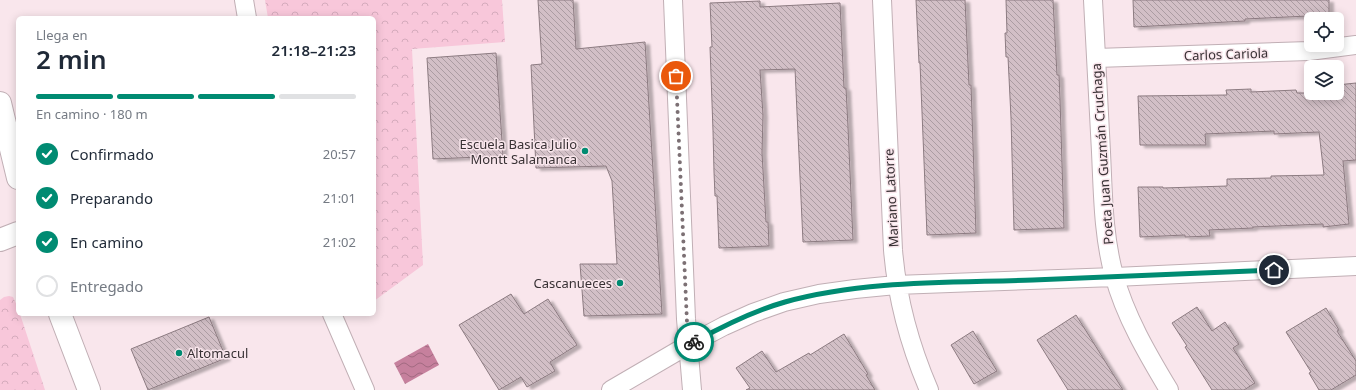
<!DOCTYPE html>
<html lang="es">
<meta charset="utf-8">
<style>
:root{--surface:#fff;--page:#f2f2f3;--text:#1f2937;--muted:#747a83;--line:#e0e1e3;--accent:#008b72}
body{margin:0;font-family:"Noto Sans",sans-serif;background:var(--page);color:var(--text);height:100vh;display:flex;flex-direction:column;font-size:15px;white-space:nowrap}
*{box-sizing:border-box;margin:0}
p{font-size:13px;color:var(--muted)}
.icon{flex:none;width:22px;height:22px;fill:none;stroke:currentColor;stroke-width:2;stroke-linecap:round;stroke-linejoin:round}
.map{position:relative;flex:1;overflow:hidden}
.details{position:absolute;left:16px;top:16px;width:360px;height:300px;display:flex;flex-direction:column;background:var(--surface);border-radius:6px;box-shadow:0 2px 10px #0003}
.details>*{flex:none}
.tools{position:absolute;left:1304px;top:12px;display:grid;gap:8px}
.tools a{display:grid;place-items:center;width:40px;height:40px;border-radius:6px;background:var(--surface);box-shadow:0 2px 10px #0003;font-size:20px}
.pin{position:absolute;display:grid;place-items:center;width:34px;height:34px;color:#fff;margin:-17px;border:2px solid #fff;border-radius:50%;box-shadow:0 1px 4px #0007}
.courier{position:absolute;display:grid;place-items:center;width:40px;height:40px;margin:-20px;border:3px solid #008b72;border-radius:50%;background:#fff;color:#222;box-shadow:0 1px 5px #0007}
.headline em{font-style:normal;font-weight:600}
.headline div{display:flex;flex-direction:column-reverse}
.headline{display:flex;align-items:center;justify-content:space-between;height:68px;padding:0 20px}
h1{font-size:26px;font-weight:600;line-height:30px}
.bar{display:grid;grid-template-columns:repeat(4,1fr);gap:6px 4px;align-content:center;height:48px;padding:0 20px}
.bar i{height:5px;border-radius:3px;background:var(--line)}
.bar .on{background:var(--accent)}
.bar p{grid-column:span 4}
ol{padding:0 20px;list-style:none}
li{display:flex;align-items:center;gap:12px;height:44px}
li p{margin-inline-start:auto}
li .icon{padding:4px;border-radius:50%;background:var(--accent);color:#fff;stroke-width:4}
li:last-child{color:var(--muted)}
li i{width:22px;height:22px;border:2px solid var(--line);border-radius:50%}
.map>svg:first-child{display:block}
.forest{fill:url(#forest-crowns)}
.water{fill:url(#water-waves)}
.building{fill:url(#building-back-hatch);stroke:#8c7b81;filter:url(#shadow)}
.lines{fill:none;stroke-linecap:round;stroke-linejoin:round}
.minor-casing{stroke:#c1afb5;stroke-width:20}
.primary-casing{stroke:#c1afb5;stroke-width:24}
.minor{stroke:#fff;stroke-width:18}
.primary{stroke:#fff;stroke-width:22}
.done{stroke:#7c7074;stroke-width:4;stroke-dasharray:0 7.2}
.route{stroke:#008b72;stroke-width:5}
.poi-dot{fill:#008b72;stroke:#f9e6ec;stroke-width:1.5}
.labels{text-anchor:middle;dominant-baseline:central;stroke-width:3;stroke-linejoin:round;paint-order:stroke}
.street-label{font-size:13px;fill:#383134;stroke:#f9e6ec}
.poi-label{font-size:13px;fill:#383134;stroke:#f9e6ec;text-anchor:end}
</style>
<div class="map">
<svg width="1356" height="390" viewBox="0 0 1356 390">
<defs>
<pattern id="forest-crowns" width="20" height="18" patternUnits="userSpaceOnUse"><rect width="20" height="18" fill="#f8c7da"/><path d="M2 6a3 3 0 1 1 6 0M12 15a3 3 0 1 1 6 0" fill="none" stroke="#d5abbc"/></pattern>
<pattern id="water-waves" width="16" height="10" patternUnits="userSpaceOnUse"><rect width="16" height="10" fill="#c6809d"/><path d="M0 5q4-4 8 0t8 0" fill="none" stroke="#a26981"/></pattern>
<pattern id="building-back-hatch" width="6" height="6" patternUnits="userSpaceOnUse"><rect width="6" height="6" fill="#d2bfc6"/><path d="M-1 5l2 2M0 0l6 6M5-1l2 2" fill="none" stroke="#ab9ca2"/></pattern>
<filter id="shadow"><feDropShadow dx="4.5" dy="2.5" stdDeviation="1" flood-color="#0004"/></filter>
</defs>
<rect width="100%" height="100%" fill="#f9e6ec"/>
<path class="forest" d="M265,0H502L505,42L412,49L423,265L374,301V18H268Z
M9,296L13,297L18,308V314H20L45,390H0V300L4,297Z"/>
<path class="water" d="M428,344L439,365L405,384L394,363Z"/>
<path class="building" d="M538,0H573L576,49L645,42L662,314L584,316L580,264H617L612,181L606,166L536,168L531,65L542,64Z
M916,0H965L969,85H971L976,233L927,235L920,63H919Z
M1006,0H1053L1057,75H1059L1060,99L1064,228L1014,230L1011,118L1008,57H1006L1005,33H1007Z
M1133,0H1329V15L1245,19V21L1134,27Z
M760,1V7L840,3L844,88H846L848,127L853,240L803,242L795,69L760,70L763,115L762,153L766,222H768L769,246L719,248L717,196H715L714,172L713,131L710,47H712L710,3Z
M496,53L503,156L433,159L427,58Z
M1356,83V160L1343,161L1349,224L1323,227V224L1253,227V228L1209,230L1210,236L1185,237V235L1140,237L1138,187H1163V188L1227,186V179L1271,178V176L1324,175L1319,132L1274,134V131L1205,134L1206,145H1140L1138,96L1227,95L1226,90L1251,89V92L1296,90L1297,93H1337V85Z
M511,294L524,314L548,299L577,345L550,362L555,371L527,387L521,377L499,390L459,325Z
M1197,307L1212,331L1225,322L1239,344L1233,348L1255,383L1244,390H1212L1185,347L1187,346L1172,323Z
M1326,308L1339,330L1337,331L1356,361V375L1331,390H1319L1309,373L1311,372L1286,332Z
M1076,315L1088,334L1123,390H1068L1037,340Z
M209,317L226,358L148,390L131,349Z
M973,331L997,371L974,384L951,345Z
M844,334L868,374L866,375L875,390H746L750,388L736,368L762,351L776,372L809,353L810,355Z"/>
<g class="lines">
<defs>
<path id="minor" d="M244,0L247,18
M673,0L686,319L692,390
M882,0L893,250C897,298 910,346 929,390
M1093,0C1096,51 1098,101 1101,152C1103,193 1103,235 1114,275C1125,316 1148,355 1169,390
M1096,58L1309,51L1356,45
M332,314L365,390
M611,390L688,345L724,326L753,313L784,302L819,294L855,289L896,285L1115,277L1356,266"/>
<path id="primary" d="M0,103L18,178
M0,240L18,233
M60,314L89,390"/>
</defs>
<use href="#minor" class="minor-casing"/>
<use href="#primary" class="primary-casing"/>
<use href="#minor" class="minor"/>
<use href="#primary" class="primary"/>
</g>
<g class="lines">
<path class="done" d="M676,76L688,345L694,342"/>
<path class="route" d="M694,342C723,326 753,311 785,302C865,280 951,283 1033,280C1114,277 1194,274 1274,270"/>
</g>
<g class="poi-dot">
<circle cx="585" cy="151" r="4"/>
<circle cx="620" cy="283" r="4"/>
<circle cx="179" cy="353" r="4"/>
</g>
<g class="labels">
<g class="street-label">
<text transform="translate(1226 54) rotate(-2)">Carlos Cariola</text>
<text transform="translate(1102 154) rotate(-94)">Poeta Juan Guzmán Cruchaga</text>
<text transform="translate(891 198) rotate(-93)">Mariano Latorre</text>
</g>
<g class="poi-label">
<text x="577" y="144">Escuela Basica Julio<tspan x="577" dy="15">Montt Salamanca</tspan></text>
<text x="612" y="283">Cascanueces</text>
<text x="187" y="353" text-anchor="start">Altomacul</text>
</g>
</g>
</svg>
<div class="tools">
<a><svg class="icon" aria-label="locate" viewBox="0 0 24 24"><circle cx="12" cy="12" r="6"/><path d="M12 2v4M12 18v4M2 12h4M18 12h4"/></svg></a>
<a><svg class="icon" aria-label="layers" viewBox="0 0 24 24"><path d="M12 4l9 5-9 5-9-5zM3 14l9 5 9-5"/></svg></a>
</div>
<div class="pin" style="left:676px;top:76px;background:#ea580c"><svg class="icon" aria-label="bag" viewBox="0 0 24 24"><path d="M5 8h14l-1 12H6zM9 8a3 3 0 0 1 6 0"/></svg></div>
<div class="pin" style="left:1274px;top:270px;background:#1f2937"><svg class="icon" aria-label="home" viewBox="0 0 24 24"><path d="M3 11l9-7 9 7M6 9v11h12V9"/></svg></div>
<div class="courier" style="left:694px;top:342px"><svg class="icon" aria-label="bike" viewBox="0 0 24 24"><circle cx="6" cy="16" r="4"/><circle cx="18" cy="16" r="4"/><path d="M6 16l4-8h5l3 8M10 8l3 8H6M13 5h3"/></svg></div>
<section class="details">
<div class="headline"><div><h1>2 min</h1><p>Llega en</p></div><em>21:18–21:23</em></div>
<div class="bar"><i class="on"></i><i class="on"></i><i class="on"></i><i></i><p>En camino · 180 m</p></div>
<ol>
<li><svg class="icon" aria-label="check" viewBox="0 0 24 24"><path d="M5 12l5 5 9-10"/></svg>Confirmado<p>20:57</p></li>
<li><svg class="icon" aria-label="check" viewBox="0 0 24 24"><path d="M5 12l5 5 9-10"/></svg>Preparando<p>21:01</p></li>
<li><svg class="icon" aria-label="check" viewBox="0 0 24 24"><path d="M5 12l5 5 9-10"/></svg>En camino<p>21:02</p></li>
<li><i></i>Entregado</li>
</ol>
</section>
</div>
